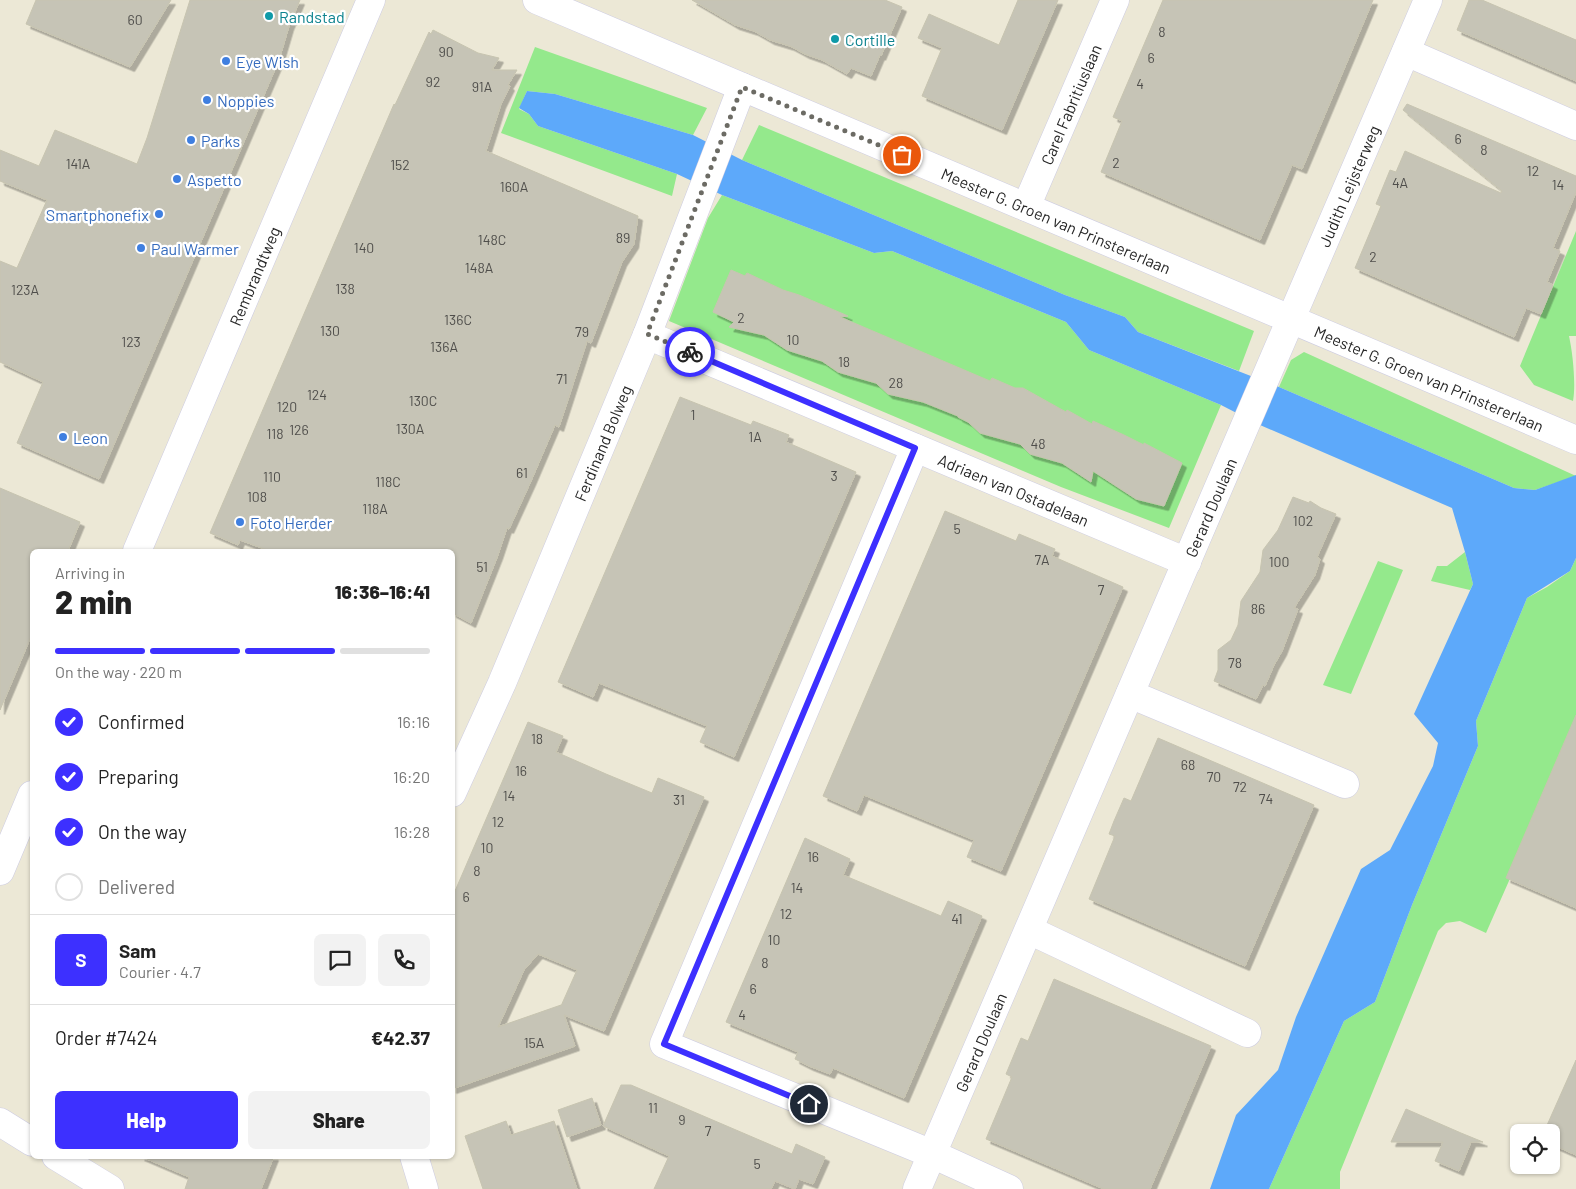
<!DOCTYPE html>
<meta charset="utf-8">
<style>
:root{--surface:#fff;--page:#f2f2f2;--text:#222;--muted:#767676;--line:#e0e0e0;--accent:#3d30ff}
body{margin:0;font-family:Barlow,sans-serif;background:var(--page);color:var(--text);height:100vh;display:flex;flex-direction:column;font-size:19px;white-space:nowrap}
*{box-sizing:border-box;margin:0}
p{font-size:16px;color:var(--muted)}
.icon{flex:none;width:28px;height:28px;fill:none;stroke:currentColor;stroke-width:2;stroke-linecap:round;stroke-linejoin:round}
.map{position:relative;flex:1;overflow:hidden}
.details{position:absolute;left:30px;top:549px;width:425px;height:610px;display:flex;flex-direction:column;background:var(--surface);border-radius:8px;box-shadow:0 1px 4px #0004}
.details>*{flex:none}
.fabs{position:absolute;left:1510px;top:1124px;display:grid;gap:10px}
.fabs a{display:grid;place-items:center;width:50px;height:50px;border-radius:8px;background:var(--surface);box-shadow:0 1px 4px #0004;font-size:25px}
.pin{position:absolute;display:grid;place-items:center;width:42px;height:42px;color:#fff;margin:-21px;border:2px solid #fff;border-radius:50%;box-shadow:0 1px 5px #0007}
.courier{position:absolute;display:grid;place-items:center;width:50px;height:50px;margin:-25px;border:4px solid #3d30ff;border-radius:50%;background:#fff;color:#222;box-shadow:0 1px 6px #0007}
.overview em{font-style:normal;font-weight:800}
.overview div{display:flex;flex-direction:column-reverse}
.overview{display:flex;align-items:center;justify-content:space-between;height:85px;padding:0 25px}
h1{font-size:32px;font-weight:800;line-height:38px}
.bar{display:grid;grid-template-columns:repeat(4,1fr);gap:8px 5px;align-content:center;height:60px;padding:0 25px}
.bar i{height:6px;border-radius:4px;background:var(--line)}
.bar .selected{background:var(--accent)}
.bar p{grid-column:span 4}
.line{display:flex;align-items:center;gap:12px;padding:0 25px;border-top:1px solid var(--line)}
.line div{flex:1}
.round{display:grid;place-items:center;flex:none;width:52px;height:52px;border-radius:8px;background:var(--page)}
ol{padding:0 25px;list-style:none}
li{display:flex;align-items:center;gap:15px;height:55px}
li p{margin-inline-start:auto}
li .icon{padding:5px;border-radius:50%;background:var(--accent);color:#fff;stroke-width:4}
li:last-child{color:var(--muted)}
li i{width:28px;height:28px;border:2px solid var(--line);border-radius:50%}
.action{display:flex;gap:10px;margin-top:auto;padding:10px 25px}
.action a{flex:1;height:58px;border-radius:8px;background:var(--accent);color:#fff;font-size:20px;font-weight:800;line-height:58px;text-align:center}
.action a+a{background:var(--page);color:var(--text)}
.map>svg:first-child{display:block}
.green{fill:#94e98c}
.water{fill:#5da9fa}
.building{fill:#c6c4b6;stroke:#c7c4b0;fill-rule:evenodd;filter:url(#shadow)}
.lines{fill:none;stroke-linecap:round;stroke-linejoin:round}
.minor-casing{stroke:#cdcce2;stroke-width:29}
.minor{stroke:#fff;stroke-width:28}
.done{stroke:#6c6b64;stroke-width:5;stroke-dasharray:0 9}
.route{stroke:#3d30ff;stroke-width:6}
.culture-dot{fill:#0f9aa8;stroke:#fff;stroke-width:2}
.shop-dot{fill:#3f7fe0;stroke:#fff;stroke-width:2}
.labels{text-anchor:middle;dominant-baseline:central;stroke-width:4.5;stroke-linejoin:round;paint-order:stroke}
.number-label{font-size:14px;fill:#4f4e4b}
.culture-label{font-size:16px;fill:#0d838f;stroke:#fff;text-anchor:start}
.shop-label{font-size:16px;fill:#366cbe;stroke:#fff;text-anchor:start}
.street-label{font-size:16px;fill:#272727;stroke:#fff}
</style>
<div class="map">
<svg width="1576" height="1189" viewBox="0 0 1576 1189">
<defs>
<filter id="shadow"><feDropShadow dx="4.5" dy="4.5" stdDeviation="0" flood-color="#0004"/></filter>
</defs>
<rect width="100%" height="100%" fill="#ece8d6"/>
<path class="green" d="M535,47L707,108L693,135L555,94L527,91L519,109L529,114L538,126L677,174L672,196L501,133Z
M759,125L1254,331L1239,371L1138,332L1125,317L1065,295L742,160Z
M722,195L874,253L892,251L1066,322L1089,350L1221,405L1169,528L1061,487L669,321L708,218Z
M1576,231V336H1569C1573,354 1576,385 1573,401L1534,385L1520,366Z
M1304,352L1576,476L1535,490L1514,488L1279,387L1291,360Z
M1465,552L1473,584L1470,590L1431,581L1437,566H1447Z
M1576,558V729L1486,933L1460,921L1446,923L1438,931L1340,1172V1189H1269L1344,1021L1375,1002L1412,905L1478,746L1476,721L1527,598L1547,587L1570,571Z
M1378,561L1403,570L1351,694L1323,685Z"/>
<path class="water" d="M527,91L555,94L693,135L742,160L1065,295L1125,317L1138,332L1279,387L1514,488L1535,490L1576,475V558L1570,571L1527,598L1476,721L1478,746L1412,905L1375,1002L1344,1021L1269,1189H1210L1236,1115L1278,1070L1296,1017L1361,869L1390,850L1433,766L1438,743L1414,714L1473,584L1465,552L1452,508L1260,425L1221,405L1089,350L1066,322L892,251L874,253L722,195L677,174L538,126L529,114L519,108Z"/>
<path class="building" d="M36,0H171L130,67L26,24Z
M190,0H300L289,26L279,60L99,479L17,443L43,382L0,362V261L17,268L47,200L0,181V150L39,166L55,130L137,164L147,138Z
M692,0H885L902,7L881,56L880,55L871,76L851,68L847,74L822,60L805,54L790,46L770,40L754,31L735,25Z
M1018,0H1058L1002,130L922,96L942,48L918,38L929,14L999,45Z
M1163,0H1373L1302,169L1292,165L1260,240L1101,172L1122,121L1113,117Z
M1469,0H1482L1576,40V81L1457,30Z
M433,30L478,53L499,58L492,70H517L508,85L510,86L501,104L486,151L638,216L634,244L622,262L591,343L587,341L559,427L555,425L531,481L509,529L507,528L498,555L471,623L452,613V551H270L240,540L238,545L210,533L394,104L395,105L429,32L431,34Z
M1407,104L1576,176V192L1553,248L1560,251L1547,282L1553,285L1541,314L1526,308L1514,337L1355,268L1381,206L1376,204L1390,170L1396,172L1405,151L1501,193L1502,191L1403,110Z
M731,270L745,276L747,273L783,290L799,295L848,316L840,317L990,381L992,378L1015,388H1023L1066,412L1067,410L1092,424L1093,421L1124,435L1144,445V443L1182,463L1164,506L1136,499L1093,471L1091,482L1062,463L1030,454L1020,444L980,433L968,422L958,417V416L923,402L888,394L876,383L838,372L822,361L787,350L764,335L729,327L734,322L713,312Z
M680,397L751,425L753,421L789,435L786,442L856,472L734,757L700,742L707,726L599,683L593,697L558,682Z
M0,488L80,522L68,551H32V634L0,710Z
M1293,497L1309,503L1310,501L1321,508L1336,514L1317,557L1320,559L1315,575L1294,608L1298,609L1282,651L1274,665L1265,686L1263,685L1256,699L1214,681L1218,670V650L1231,640L1238,625L1241,601L1260,572L1263,550L1278,530Z
M945,511L1016,541L1019,534L1055,549L1052,556L1123,587L1001,871L967,857L974,840L864,795L857,811L823,796Z
M1576,715V908L1506,878Z
M528,722L563,736L556,752L606,774L652,793L658,778L704,797L604,1031L564,1015L575,1046L452,1089V898ZM538,954L577,970L561,1006V1005L498,1027L524,970Z
M1158,738L1314,805L1245,966L1089,899L1115,836L1109,834L1114,821L1124,798L1131,801Z
M805,838L850,859L843,875L941,916L948,901L982,916L904,1098L833,1068L830,1074L809,1066L795,1059L798,1052L726,1022Z
M1054,979L1211,1046L1150,1189H1104L986,1139L1012,1077L1006,1074L1021,1038L1028,1041Z
M1576,1060V1155L1551,1144V1132H1544Z
M621,1085H631L792,1154L796,1144L825,1157L813,1184L799,1179L795,1189L775,1181L771,1189H654L669,1156L603,1126Z
M592,1098L601,1125L567,1137L558,1110Z
M1406,1109L1461,1133L1483,1142H1471L1459,1171L1435,1161L1443,1142H1391Z
M506,1121L511,1135L554,1121L577,1189H483L465,1136Z
M140,1156H274L261,1189H185L189,1177Z"/>
<g class="lines">
<defs>
<g id="minor">
<path id="s1" d="M537,0L1576,440"/>
<path d="M1406,52L1576,126"/>
<path id="s2" d="M1026,207L1115,0"/>
<path id="s3" d="M647,335L1187,562"/>
<path d="M915,448L664,1044L932,1154L1009,1189"/>
<path id="s4" d="M137,551L371,0"/>
<path d="M1130,694L1345,784"/>
<path id="s5" d="M452,793L502,683L647,335L742,87"/>
<path d="M0,871L32,795"/>
<path d="M1029,930L1247,1033"/>
<path d="M0,1122L32,1142"/>
<path d="M56,1156L110,1189"/>
<path d="M414,1156L424,1189"/>
<path id="s6" d="M917,1189L1428,0"/>
</g>
</defs>
<use href="#minor" class="minor-casing"/>
<use href="#minor" class="minor"/>
</g>
<g class="lines">
<path class="done" d="M690,352L647,334L742,87L902,155"/>
<path class="route" d="M690,352L915,448L664,1044L809,1104"/>
</g>
<g class="culture-dot">
<circle cx="269" cy="16" r="5"/>
<circle cx="835" cy="39" r="5"/>
</g>
<g class="shop-dot">
<circle cx="226" cy="61" r="5"/>
<circle cx="207" cy="100" r="5"/>
<circle cx="191" cy="140" r="5"/>
<circle cx="177" cy="179" r="5"/>
<circle cx="159" cy="214" r="5"/>
<circle cx="141" cy="248" r="5"/>
<circle cx="63" cy="437" r="5"/>
<circle cx="240" cy="522" r="5"/>
</g>
<g class="labels">
<g class="number-label">
<text x="135" y="19">60</text>
<text x="1162" y="31">8</text>
<text x="446" y="51">90</text>
<text x="1151" y="57">6</text>
<text x="433" y="81">92</text>
<text x="1140" y="83">4</text>
<text x="482" y="86">91A</text>
<text x="1458" y="138">6</text>
<text x="1484" y="149">8</text>
<text x="1116" y="162">2</text>
<text x="78" y="163">141A</text>
<text x="400" y="164">152</text>
<text x="1533" y="170">12</text>
<text x="1400" y="182">4A</text>
<text x="1558" y="184">14</text>
<text x="514" y="186">160A</text>
<text x="623" y="237">89</text>
<text x="492" y="239">148C</text>
<text x="364" y="247">140</text>
<text x="1373" y="256">2</text>
<text x="479" y="267">148A</text>
<text x="345" y="288">138</text>
<text x="25" y="289">123A</text>
<text x="741" y="317">2</text>
<text x="458" y="319">136C</text>
<text x="330" y="330">130</text>
<text x="582" y="331">79</text>
<text x="793" y="339">10</text>
<text x="131" y="341">123</text>
<text x="444" y="346">136A</text>
<text x="844" y="361">18</text>
<text x="562" y="378">71</text>
<text x="896" y="382">28</text>
<text x="317" y="394">124</text>
<text x="423" y="400">130C</text>
<text x="287" y="406">120</text>
<text x="693" y="414">1</text>
<text x="410" y="428">130A</text>
<text x="299" y="429">126</text>
<text x="275" y="433">118</text>
<text x="755" y="436">1A</text>
<text x="1038" y="443">48</text>
<text x="522" y="472">61</text>
<text x="834" y="475">3</text>
<text x="272" y="476">110</text>
<text x="388" y="481">118C</text>
<text x="257" y="496">108</text>
<text x="375" y="508">118A</text>
<text x="1303" y="520">102</text>
<text x="957" y="528">5</text>
<text x="1042" y="559">7A</text>
<text x="1279" y="561">100</text>
<text x="482" y="566">51</text>
<text x="1101" y="589">7</text>
<text x="1258" y="608">86</text>
<text x="1235" y="662">78</text>
<text x="537" y="738">18</text>
<text x="1188" y="764">68</text>
<text x="521" y="770">16</text>
<text x="1214" y="776">70</text>
<text x="1240" y="786">72</text>
<text x="509" y="795">14</text>
<text x="1266" y="798">74</text>
<text x="679" y="799">31</text>
<text x="498" y="821">12</text>
<text x="487" y="847">10</text>
<text x="813" y="856">16</text>
<text x="477" y="870">8</text>
<text x="797" y="887">14</text>
<text x="466" y="896">6</text>
<text x="786" y="913">12</text>
<text x="957" y="918">41</text>
<text x="774" y="939">10</text>
<text x="765" y="962">8</text>
<text x="753" y="988">6</text>
<text x="742" y="1014">4</text>
<text x="534" y="1042">15A</text>
<text x="653" y="1107">11</text>
<text x="682" y="1119">9</text>
<text x="708" y="1130">7</text>
<text x="757" y="1163">5</text>
</g>
<g class="culture-label">
<text x="279" y="16">Randstad</text>
<text x="845" y="39">Cortille</text>
</g>
<g class="shop-label">
<text x="236" y="61">Eye Wish</text>
<text x="217" y="100">Noppies</text>
<text x="201" y="140">Parks</text>
<text x="187" y="179">Aspetto</text>
<text x="149" y="214" text-anchor="end">Smartphonefix</text>
<text x="151" y="248">Paul Warmer</text>
<text x="73" y="437">Leon</text>
<text x="250" y="522">Foto Herder</text>
</g>
<g class="street-label">
<text stroke="none"><textPath href="#s2" startOffset="112">Carel Fabritiuslaan</textPath></text>
<text stroke="none"><textPath href="#s6" startOffset="1092">Judith Leijsterweg</textPath></text>
<text stroke="none"><textPath href="#s1" startOffset="564">Meester G. Groen van Prinstererlaan</textPath></text>
<text stroke="none"><textPath href="#s4" startOffset="299">Rembrandtweg</textPath></text>
<text stroke="none"><textPath href="#s1" startOffset="969">Meester G. Groen van Prinstererlaan</textPath></text>
<text stroke="none"><textPath href="#s5" startOffset="381">Ferdinand Bolweg</textPath></text>
<text stroke="none"><textPath href="#s3" startOffset="398">Adriaen van Ostadelaan</textPath></text>
<text stroke="none"><textPath href="#s6" startOffset="742">Gerard Doulaan</textPath></text>
<text stroke="none"><textPath href="#s6" startOffset="160">Gerard Doulaan</textPath></text>
</g>
</g>
</svg>
<div class="fabs">
<a><svg class="icon" aria-label="locate" viewBox="0 0 24 24"><circle cx="12" cy="12" r="6"/><path d="M12 2v4M12 18v4M2 12h4M18 12h4"/></svg></a>
</div>
<div class="pin" style="left:902px;top:155px;background:#ea580c"><svg class="icon" aria-label="bag" viewBox="0 0 24 24"><path d="M5 8h14l-1 12H6zM9 8a3 3 0 0 1 6 0"/></svg></div>
<div class="pin" style="left:809px;top:1104px;background:#1f2937"><svg class="icon" aria-label="home" viewBox="0 0 24 24"><path d="M3 11l9-7 9 7M6 9v11h12V9"/></svg></div>
<div class="courier" style="left:690px;top:352px"><svg class="icon" aria-label="bike" viewBox="0 0 24 24"><circle cx="6" cy="16" r="4"/><circle cx="18" cy="16" r="4"/><path d="M6 16l4-8h5l3 8M10 8l3 8H6M13 5h3"/></svg></div>
<section class="details">
<div class="overview"><div><h1>2 min</h1><p>Arriving in</p></div><em>16:36–16:41</em></div>
<div class="bar"><i class="selected"></i><i class="selected"></i><i class="selected"></i><i></i><p>On the way · 220 m</p></div>
<ol>
<li><svg class="icon" aria-label="check" viewBox="0 0 24 24"><path d="M5 12l5 5 9-10"/></svg>Confirmed<p>16:16</p></li>
<li><svg class="icon" aria-label="check" viewBox="0 0 24 24"><path d="M5 12l5 5 9-10"/></svg>Preparing<p>16:20</p></li>
<li><svg class="icon" aria-label="check" viewBox="0 0 24 24"><path d="M5 12l5 5 9-10"/></svg>On the way<p>16:28</p></li>
<li><i></i>Delivered</li>
</ol>
<div class="line" style="height:90px"><b class="round" style="background:var(--accent);color:#fff">S</b><div><b>Sam</b><p>Courier · 4.7</p></div><a class="round"><svg class="icon" aria-label="chat" viewBox="0 0 24 24"><path d="M4 5h16v11H9l-5 4z"/></svg></a><a class="round"><svg class="icon" aria-label="phone" viewBox="0 0 24 24"><path d="M5 4h4l2 5-3 2q2 4 5 5l2-3 5 2v4C11 20 4 13 5 4z"/></svg></a></div>
<div class="line" style="height:65px"><div>Order #7424</div><b>€42.37</b></div>
<div class="action"><a>Help</a><a>Share</a></div>
</section>
</div>
